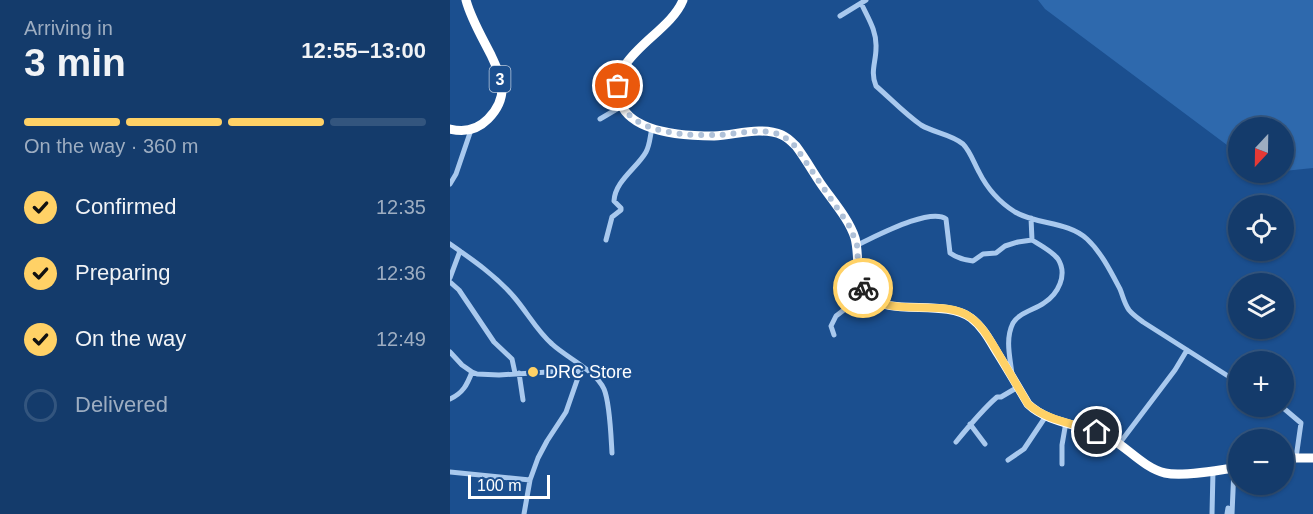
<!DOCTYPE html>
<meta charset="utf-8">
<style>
:root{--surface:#143b6b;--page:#1d4271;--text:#f1f3f6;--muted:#9dadc1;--line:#33557e;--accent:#ffd166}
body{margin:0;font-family:Helvetica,sans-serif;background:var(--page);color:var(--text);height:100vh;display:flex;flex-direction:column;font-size:22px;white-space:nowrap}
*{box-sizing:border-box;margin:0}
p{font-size:20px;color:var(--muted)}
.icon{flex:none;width:33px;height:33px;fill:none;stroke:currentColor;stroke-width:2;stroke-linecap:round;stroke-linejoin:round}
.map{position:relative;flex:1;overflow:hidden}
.sheet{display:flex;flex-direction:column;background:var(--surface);width:450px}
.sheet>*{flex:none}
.needle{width:39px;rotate:202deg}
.controls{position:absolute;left:778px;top:117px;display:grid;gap:12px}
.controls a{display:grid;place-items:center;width:66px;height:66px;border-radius:50%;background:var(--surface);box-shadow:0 2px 4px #0004,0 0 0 2px var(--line);font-size:30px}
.scale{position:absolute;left:18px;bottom:15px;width:82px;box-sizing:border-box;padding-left:6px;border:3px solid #fff;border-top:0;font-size:16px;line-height:21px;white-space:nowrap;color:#fff;-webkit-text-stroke:4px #1b4f8f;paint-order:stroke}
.pin{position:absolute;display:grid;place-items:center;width:51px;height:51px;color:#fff;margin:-26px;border:3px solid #fff;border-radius:50%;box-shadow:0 2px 6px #0007}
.courier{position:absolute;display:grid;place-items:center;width:60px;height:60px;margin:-30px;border:4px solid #ffd166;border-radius:50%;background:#fff;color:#222;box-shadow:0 2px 8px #0007}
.head em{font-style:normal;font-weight:700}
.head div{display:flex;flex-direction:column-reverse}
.head{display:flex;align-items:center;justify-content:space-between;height:102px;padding:0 24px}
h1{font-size:39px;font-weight:700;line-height:45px}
.bar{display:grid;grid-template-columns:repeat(4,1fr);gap:9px 6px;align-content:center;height:72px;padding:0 24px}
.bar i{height:8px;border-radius:4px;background:var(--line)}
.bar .active{background:var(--accent)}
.bar p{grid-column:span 4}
ol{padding:0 24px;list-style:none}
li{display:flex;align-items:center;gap:18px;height:66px}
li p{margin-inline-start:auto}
li .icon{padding:6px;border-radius:50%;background:var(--accent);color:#111;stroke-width:4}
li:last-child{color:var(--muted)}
li i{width:33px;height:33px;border:3px solid var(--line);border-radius:50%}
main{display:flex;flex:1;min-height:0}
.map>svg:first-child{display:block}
.green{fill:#2e69ad}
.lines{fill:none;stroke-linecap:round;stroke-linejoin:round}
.street{stroke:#a9c9ee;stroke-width:5}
.highway{stroke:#fff;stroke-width:9}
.done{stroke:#afc1d8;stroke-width:6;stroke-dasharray:0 10.8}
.route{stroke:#ffd166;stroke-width:8}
.poi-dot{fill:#ffd166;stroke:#1b4f8f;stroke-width:2}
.labels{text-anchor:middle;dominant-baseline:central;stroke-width:4.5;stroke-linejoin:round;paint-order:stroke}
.shield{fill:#1b4f8f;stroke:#bbcadd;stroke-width:1.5}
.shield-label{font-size:16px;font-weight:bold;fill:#fff}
.poi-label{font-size:18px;fill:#fff;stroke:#1b4f8f;text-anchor:start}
</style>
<main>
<section class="sheet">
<div class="head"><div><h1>3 min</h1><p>Arriving in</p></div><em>12:55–13:00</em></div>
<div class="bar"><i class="active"></i><i class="active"></i><i class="active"></i><i></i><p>On the way · 360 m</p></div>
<ol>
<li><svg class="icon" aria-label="check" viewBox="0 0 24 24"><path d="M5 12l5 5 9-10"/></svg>Confirmed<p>12:35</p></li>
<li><svg class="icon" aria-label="check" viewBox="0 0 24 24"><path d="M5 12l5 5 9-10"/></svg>Preparing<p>12:36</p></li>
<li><svg class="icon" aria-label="check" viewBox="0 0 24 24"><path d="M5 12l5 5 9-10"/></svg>On the way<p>12:49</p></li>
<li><i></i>Delivered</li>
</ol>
</section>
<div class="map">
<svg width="863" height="514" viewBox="0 0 863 514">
<rect width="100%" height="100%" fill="#1b4f8f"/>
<path class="green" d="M588,0H863V168L834,171V128H789V154L595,9Z"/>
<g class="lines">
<path class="street" d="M411,3C418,18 427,31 426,48C426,62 420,72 426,86C441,99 455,114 471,125C484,133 501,134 513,144C520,151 524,163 529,172C537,188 549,202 565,212C587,225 617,221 637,239C651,252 661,272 670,289C673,296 674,303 679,310C683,315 688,318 693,322L789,383
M390,16L416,0
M150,119L172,106
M0,184L6,174L21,130
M581,218L582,240
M156,240L162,217L171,210V208L164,201C165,181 187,168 196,152C200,145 200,136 202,128
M0,244C23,260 46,276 64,297C77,312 87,331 102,344C117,358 145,370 154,389C160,403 161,437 162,453
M407,245C425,237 480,207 496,219L500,253C507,258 514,260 523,261L533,254L546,253L555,246L568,242L582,240C590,245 602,251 608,259C618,275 608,294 594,303C584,310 570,312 563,323C555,339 560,357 562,374
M0,278L10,251
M0,282L9,290L44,342L62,359L65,373
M384,335L381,326L386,316L416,293
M0,352L12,365L22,372L27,374L49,375L131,370
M69,373L73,400
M0,399C13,393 17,385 22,372
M831,406L851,423L846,458
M520,424L535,444
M506,442C519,426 532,410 547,397H551L568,387
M669,444L725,370L737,350
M558,460L574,449L596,416
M612,464V445L616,422
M0,472L80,480
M74,514L80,480L88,458L97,441L116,412L132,366
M762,514L763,471
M777,514L778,508
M782,514L784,468"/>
<path class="highway" d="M233,0C219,35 158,55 169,99C178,133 235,136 264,136C286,135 311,126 332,135C337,137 342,142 346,146C355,158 363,172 371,184C382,200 399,219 405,238C410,256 404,278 417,294C436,318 494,298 521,318C533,327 540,341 548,354C558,370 568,387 578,404C600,425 634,424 660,438C678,448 694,468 715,473C733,477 770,470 789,467
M0,129C15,133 27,130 38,119C47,110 53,98 52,85C51,75 45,64 41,55C32,37 21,19 16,0
M834,459L846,458H863"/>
</g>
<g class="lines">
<path class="done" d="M168,86C169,93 169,99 172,105C185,133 237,136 265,135C284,135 302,129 321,132C331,134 338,139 345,146L400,227L407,245L409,278L413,288"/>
<path class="route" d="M413,288C433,322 490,296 520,317C532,325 540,340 548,353C558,370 568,387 578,404C597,421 624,423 647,432"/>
</g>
<circle class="poi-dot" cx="83" cy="372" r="6"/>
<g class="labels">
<rect class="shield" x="39.5" y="66" width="21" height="26" rx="4.5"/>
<g class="shield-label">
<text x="50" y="79">3</text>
</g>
<g class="poi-label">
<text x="95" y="372">DRC Store</text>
</g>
</g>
</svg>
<div class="controls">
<a><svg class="needle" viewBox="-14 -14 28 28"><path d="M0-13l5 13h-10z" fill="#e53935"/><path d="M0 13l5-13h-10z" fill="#9dadc1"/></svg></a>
<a><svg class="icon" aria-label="locate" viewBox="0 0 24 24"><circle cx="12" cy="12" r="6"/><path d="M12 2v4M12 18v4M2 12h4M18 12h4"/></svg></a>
<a><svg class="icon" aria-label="layers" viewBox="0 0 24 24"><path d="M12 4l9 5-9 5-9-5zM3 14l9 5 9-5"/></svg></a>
<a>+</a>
<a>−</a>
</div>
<div class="scale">100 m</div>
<div class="pin" style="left:168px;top:86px;background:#ea580c"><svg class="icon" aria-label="bag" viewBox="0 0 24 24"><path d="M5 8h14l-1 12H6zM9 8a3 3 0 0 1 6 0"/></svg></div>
<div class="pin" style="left:647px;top:432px;background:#1f2937"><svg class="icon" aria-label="home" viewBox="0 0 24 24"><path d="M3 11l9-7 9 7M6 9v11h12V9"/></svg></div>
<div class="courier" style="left:413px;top:288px"><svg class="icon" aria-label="bike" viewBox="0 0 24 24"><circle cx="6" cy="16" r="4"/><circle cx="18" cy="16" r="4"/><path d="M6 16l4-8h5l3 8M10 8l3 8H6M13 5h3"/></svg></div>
</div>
</main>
